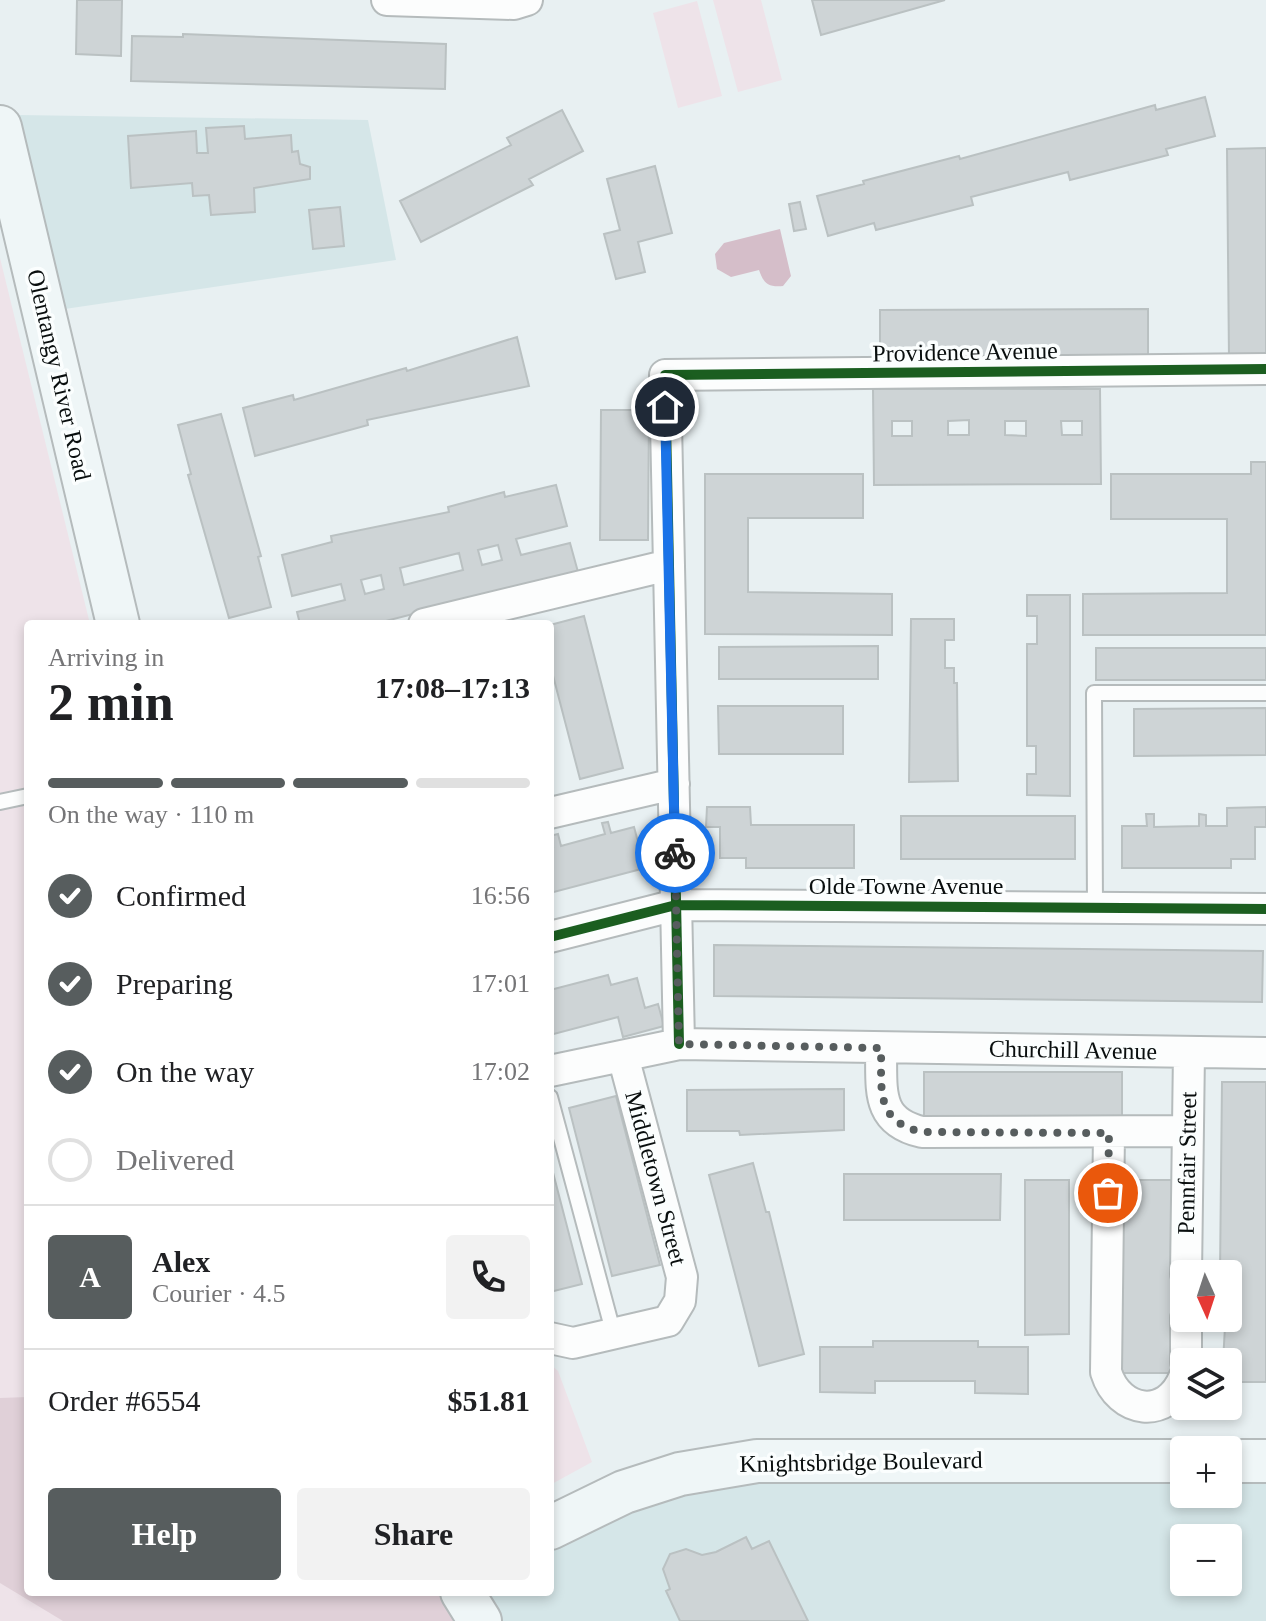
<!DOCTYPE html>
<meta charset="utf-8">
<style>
:root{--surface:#fff;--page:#f2f2f2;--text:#202124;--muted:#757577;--line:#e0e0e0;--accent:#575d5e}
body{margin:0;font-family:Georgia,serif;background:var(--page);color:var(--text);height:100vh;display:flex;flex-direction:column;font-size:30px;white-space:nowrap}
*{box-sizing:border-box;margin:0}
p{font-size:26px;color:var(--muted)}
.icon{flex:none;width:44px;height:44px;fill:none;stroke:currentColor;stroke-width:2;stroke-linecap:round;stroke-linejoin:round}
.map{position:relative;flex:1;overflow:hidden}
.details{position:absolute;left:24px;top:620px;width:530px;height:976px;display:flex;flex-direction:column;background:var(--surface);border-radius:8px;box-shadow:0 4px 12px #0003}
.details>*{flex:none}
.needle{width:52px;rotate:177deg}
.buttons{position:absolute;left:1170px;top:1260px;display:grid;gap:16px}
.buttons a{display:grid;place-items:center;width:72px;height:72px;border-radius:8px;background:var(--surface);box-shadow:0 4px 12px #0003;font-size:40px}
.pin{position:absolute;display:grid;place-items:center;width:68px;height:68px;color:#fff;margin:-34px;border:4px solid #fff;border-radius:50%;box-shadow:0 2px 8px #0007}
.courier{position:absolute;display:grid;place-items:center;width:80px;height:80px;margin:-40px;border:6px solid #1a73e8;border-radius:50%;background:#fff;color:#222;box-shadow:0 2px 10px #0007}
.headline em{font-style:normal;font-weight:800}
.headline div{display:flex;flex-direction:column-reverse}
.headline{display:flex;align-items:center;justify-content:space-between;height:136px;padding:0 24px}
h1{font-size:52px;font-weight:800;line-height:60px}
.bar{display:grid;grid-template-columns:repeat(4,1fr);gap:12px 8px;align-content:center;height:96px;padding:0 24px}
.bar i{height:10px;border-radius:6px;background:var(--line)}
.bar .selected{background:var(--accent)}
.bar p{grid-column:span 4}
.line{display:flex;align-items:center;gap:20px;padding:0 24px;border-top:2px solid var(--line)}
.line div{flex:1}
.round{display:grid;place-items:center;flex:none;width:84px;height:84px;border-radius:8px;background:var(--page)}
ol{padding:0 24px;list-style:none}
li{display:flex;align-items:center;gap:24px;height:88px}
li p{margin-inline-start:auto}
li .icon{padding:8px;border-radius:50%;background:var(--accent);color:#fff;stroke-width:4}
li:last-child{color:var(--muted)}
li i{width:44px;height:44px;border:4px solid var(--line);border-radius:50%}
.primary-button{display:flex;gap:16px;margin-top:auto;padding:16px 24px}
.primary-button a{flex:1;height:92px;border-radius:8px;background:var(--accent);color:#fff;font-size:32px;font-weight:800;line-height:92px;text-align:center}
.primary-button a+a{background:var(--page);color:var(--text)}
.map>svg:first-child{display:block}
.built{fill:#d5e6e8;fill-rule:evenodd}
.green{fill:#eee3e9}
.forest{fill:#e0d0d8}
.water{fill:#d5bec9}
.building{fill:#ced4d6;stroke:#bac1c2;stroke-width:2;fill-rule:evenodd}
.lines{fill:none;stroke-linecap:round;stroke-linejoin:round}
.lane-casing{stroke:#b5bbbc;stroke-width:18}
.street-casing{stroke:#b5bbbc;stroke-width:34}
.secondary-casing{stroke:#b5bbbc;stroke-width:46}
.lane{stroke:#fcfdfd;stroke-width:14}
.street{stroke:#fcfdfd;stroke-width:30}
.secondary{stroke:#eff6f7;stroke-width:42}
.cycleway-casing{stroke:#fbfefe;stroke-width:15}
.cycleway{stroke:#1b5e20;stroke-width:10}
.done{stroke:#575d5e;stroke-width:8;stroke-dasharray:0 14.4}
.route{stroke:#1a73e8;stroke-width:10}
.labels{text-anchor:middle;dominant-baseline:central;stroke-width:7;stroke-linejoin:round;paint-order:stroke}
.street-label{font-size:24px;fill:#090e0e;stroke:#fbfefe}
</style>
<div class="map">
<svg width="1266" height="1621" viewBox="0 0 1266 1621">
<rect width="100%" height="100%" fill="#e8f0f2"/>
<path class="built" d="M18,115L368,120L396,260L58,310Z
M1184,1464V1494H1228V1464H1266V1621H497L491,1592H550V1521L690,1472ZM1184,1538H1228V1582H1184Z"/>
<path class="green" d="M713,0H761L782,80L738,92Z
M697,1L722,96L678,108L653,13Z
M0,258L90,624H28V1592L462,1621H0Z
M550,1364L558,1371L592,1462L550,1485Z"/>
<path class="forest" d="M28,1397V1592H446L462,1621H63L0,1583V1398Z"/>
<path class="water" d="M780,229L791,276L783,286C768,287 764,284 759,270L731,277L717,269L715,254L724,243Z"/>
<path class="building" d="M77,0H122L121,56L76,54Z
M812,0H945L821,35Z
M183,34L446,44L445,89L131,81L132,36L183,37Z
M1205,97L1215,136L1166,149L1168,155L1070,180L1068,172L971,197L973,205L876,230L874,223L828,236L817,196L864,184L863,181L959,156L960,159L1155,105L1156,110Z
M562,110L583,151L529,179L533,185L421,242L400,201L511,145L507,138Z
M244,126L245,139L291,135L292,152L298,151L300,164L310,167V179L254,188L255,212L211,215L209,195L193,196L192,183L131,188L128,136L196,131L197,153H208L206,128Z
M1266,148V358L1229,359L1227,149Z
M655,166L672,233L638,242L645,272L616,279L604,234L620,230L607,179Z
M800,202L806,229L794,231L789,204Z
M340,207L344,246L313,249L309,210Z
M1148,309V358L880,359V310Z
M517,337L529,386L367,420L368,425L255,456L243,408L293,395L294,400L406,368L407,371Z
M873,389H1100L1101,484L874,485ZM969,420V435H948V421ZM892,421H912V436H892ZM1005,421H1026V436L1005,435ZM1061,421H1082V435H1062Z
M601,410H649L648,540H600Z
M221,414L261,556L258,557L271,607L229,618L188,475L191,474L178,425Z
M1251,462H1266V635H1083V594L1227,593V519H1111V474H1251Z
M705,474H863V518H748V592L892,594V635L705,634Z
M556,485L567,526L516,539L521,555L570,543L578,572L374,624H300L297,612L345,600L341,584L292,596L282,555L332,542L331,536L449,512L448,507L504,492L505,497ZM498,545L502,560L482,565L478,550ZM459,553L463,570L404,585L400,568ZM381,575L384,589L365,594L361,580Z
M1027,595H1070V796L1027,795V774H1036V746H1027V644H1037V616H1027Z
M584,616L623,768L580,779L550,664V625Z
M911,619H954V640H945V668H954V683H957L958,781L909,782Z
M878,646V679H719V647Z
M1096,648H1266V680H1096Z
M718,706H843V754H719Z
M1266,708V755L1134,756V709Z
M707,807H750L751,825H854V868H746V858H720V827H706Z
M1266,807V827H1255V859H1231V868H1122V826H1147L1146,814H1154V827L1199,826V814L1206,815V826H1227V808Z
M901,816H1075V859H901Z
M608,822L611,833L634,827L645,868L550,893V848L553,847L550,836L558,834L561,846L605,834L602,823Z
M714,945L1263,951L1262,1002L714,996Z
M608,975L611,985L637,978L645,1008L658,1004L664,1026L623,1037L618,1017L550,1035V990Z
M924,1072H1122V1119L924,1120Z
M1222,1082H1266V1382H1228V1362H1223L1228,1274H1220Z
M844,1089V1130L740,1135L739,1131H687V1090Z
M616,1096L660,1265L612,1276L569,1108Z
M550,1161L582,1284L550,1292Z
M753,1163L766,1212H769L804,1354L759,1366L709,1175Z
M844,1174H1001L1000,1220H844Z
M1025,1180H1069V1334L1025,1335Z
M1122,1180H1172V1373H1122Z
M873,1341H978V1347H1028V1394L975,1393V1381H875V1393L820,1392V1347H873Z
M746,1537L752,1549L769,1541L808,1621H680L666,1591L670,1589L663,1569L670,1554L686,1549L702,1555L716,1552Z"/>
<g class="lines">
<defs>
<path id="lane" d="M0,802L28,796
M1095,908L1094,693H1266
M550,1097L614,1335"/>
<path id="street" d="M387,0L514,4L527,0
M424,624L669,565
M550,813L674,784
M550,937L676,905L1266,909
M679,1044L665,375L1266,369
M881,1048C882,1089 875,1121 922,1132L1187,1131
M550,1071L679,1044L1266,1053
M1109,1133L1106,1372C1119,1414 1167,1420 1184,1378
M1186,1274L1189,1052
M550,1338L573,1343L668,1321L680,1301L682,1277L623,1056
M1186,1362V1318"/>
<path id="secondary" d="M0,127L118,624
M1228,1461H1266
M550,1528L624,1492L680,1474L757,1461H1184
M462,1592L480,1621"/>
</defs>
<use href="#lane" class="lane-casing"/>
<use href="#street" class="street-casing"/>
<use href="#secondary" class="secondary-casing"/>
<use href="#lane" class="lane"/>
<use href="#street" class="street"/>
<use href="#secondary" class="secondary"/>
<defs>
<path id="cycleway" d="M550,937L676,905L1266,909
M679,1044L665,375L1266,369"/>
</defs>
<use href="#cycleway" class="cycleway-casing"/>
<use href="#cycleway" class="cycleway"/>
</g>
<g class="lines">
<path class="done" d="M675,853L679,1044L881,1048C882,1089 874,1121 922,1132L1109,1133L1108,1193"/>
<path class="route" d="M665,407L675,853"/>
</g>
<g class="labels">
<g class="street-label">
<text transform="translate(965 352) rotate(-1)">Providence Avenue</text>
<text transform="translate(59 375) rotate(77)">Olentangy River Road</text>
<text x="906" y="886">Olde Towne Avenue</text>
<text transform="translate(1073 1050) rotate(1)">Churchill Avenue</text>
<text transform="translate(1187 1163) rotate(-89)">Pennfair Street</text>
<text transform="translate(656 1178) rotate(75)">Middletown Street</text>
<text transform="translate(861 1462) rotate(-1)">Knightsbridge Boulevard</text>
</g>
</g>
</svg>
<div class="buttons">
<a><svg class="needle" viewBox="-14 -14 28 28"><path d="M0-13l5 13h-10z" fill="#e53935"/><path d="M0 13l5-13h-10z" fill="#757577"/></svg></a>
<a><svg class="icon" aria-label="layers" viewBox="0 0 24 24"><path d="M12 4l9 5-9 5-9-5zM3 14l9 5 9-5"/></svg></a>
<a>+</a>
<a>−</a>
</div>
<div class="pin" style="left:1108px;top:1193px;background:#ea580c"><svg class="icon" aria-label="bag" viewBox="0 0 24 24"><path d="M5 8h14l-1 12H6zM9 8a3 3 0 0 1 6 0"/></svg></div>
<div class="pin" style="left:665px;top:407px;background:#1f2937"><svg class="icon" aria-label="home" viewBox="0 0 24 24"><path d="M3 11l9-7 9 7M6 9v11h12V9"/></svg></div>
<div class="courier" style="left:675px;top:853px"><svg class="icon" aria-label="bike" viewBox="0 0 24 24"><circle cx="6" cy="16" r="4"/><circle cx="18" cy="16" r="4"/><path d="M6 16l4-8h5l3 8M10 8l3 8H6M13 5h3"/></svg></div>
<section class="details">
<div class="headline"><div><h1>2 min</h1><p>Arriving in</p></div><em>17:08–17:13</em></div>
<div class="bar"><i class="selected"></i><i class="selected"></i><i class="selected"></i><i></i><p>On the way · 110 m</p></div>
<ol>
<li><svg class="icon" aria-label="check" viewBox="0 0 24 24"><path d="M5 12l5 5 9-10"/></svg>Confirmed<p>16:56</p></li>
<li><svg class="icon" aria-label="check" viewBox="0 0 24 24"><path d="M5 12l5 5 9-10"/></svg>Preparing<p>17:01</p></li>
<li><svg class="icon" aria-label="check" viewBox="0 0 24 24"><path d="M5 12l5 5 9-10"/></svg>On the way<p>17:02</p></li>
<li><i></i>Delivered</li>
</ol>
<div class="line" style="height:144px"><b class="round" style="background:var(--accent);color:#fff">A</b><div><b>Alex</b><p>Courier · 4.5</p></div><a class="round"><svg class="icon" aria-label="phone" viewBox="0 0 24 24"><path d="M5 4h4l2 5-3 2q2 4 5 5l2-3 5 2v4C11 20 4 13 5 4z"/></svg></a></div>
<div class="line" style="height:104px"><div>Order #6554</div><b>$51.81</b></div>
<div class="primary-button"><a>Help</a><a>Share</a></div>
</section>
</div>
